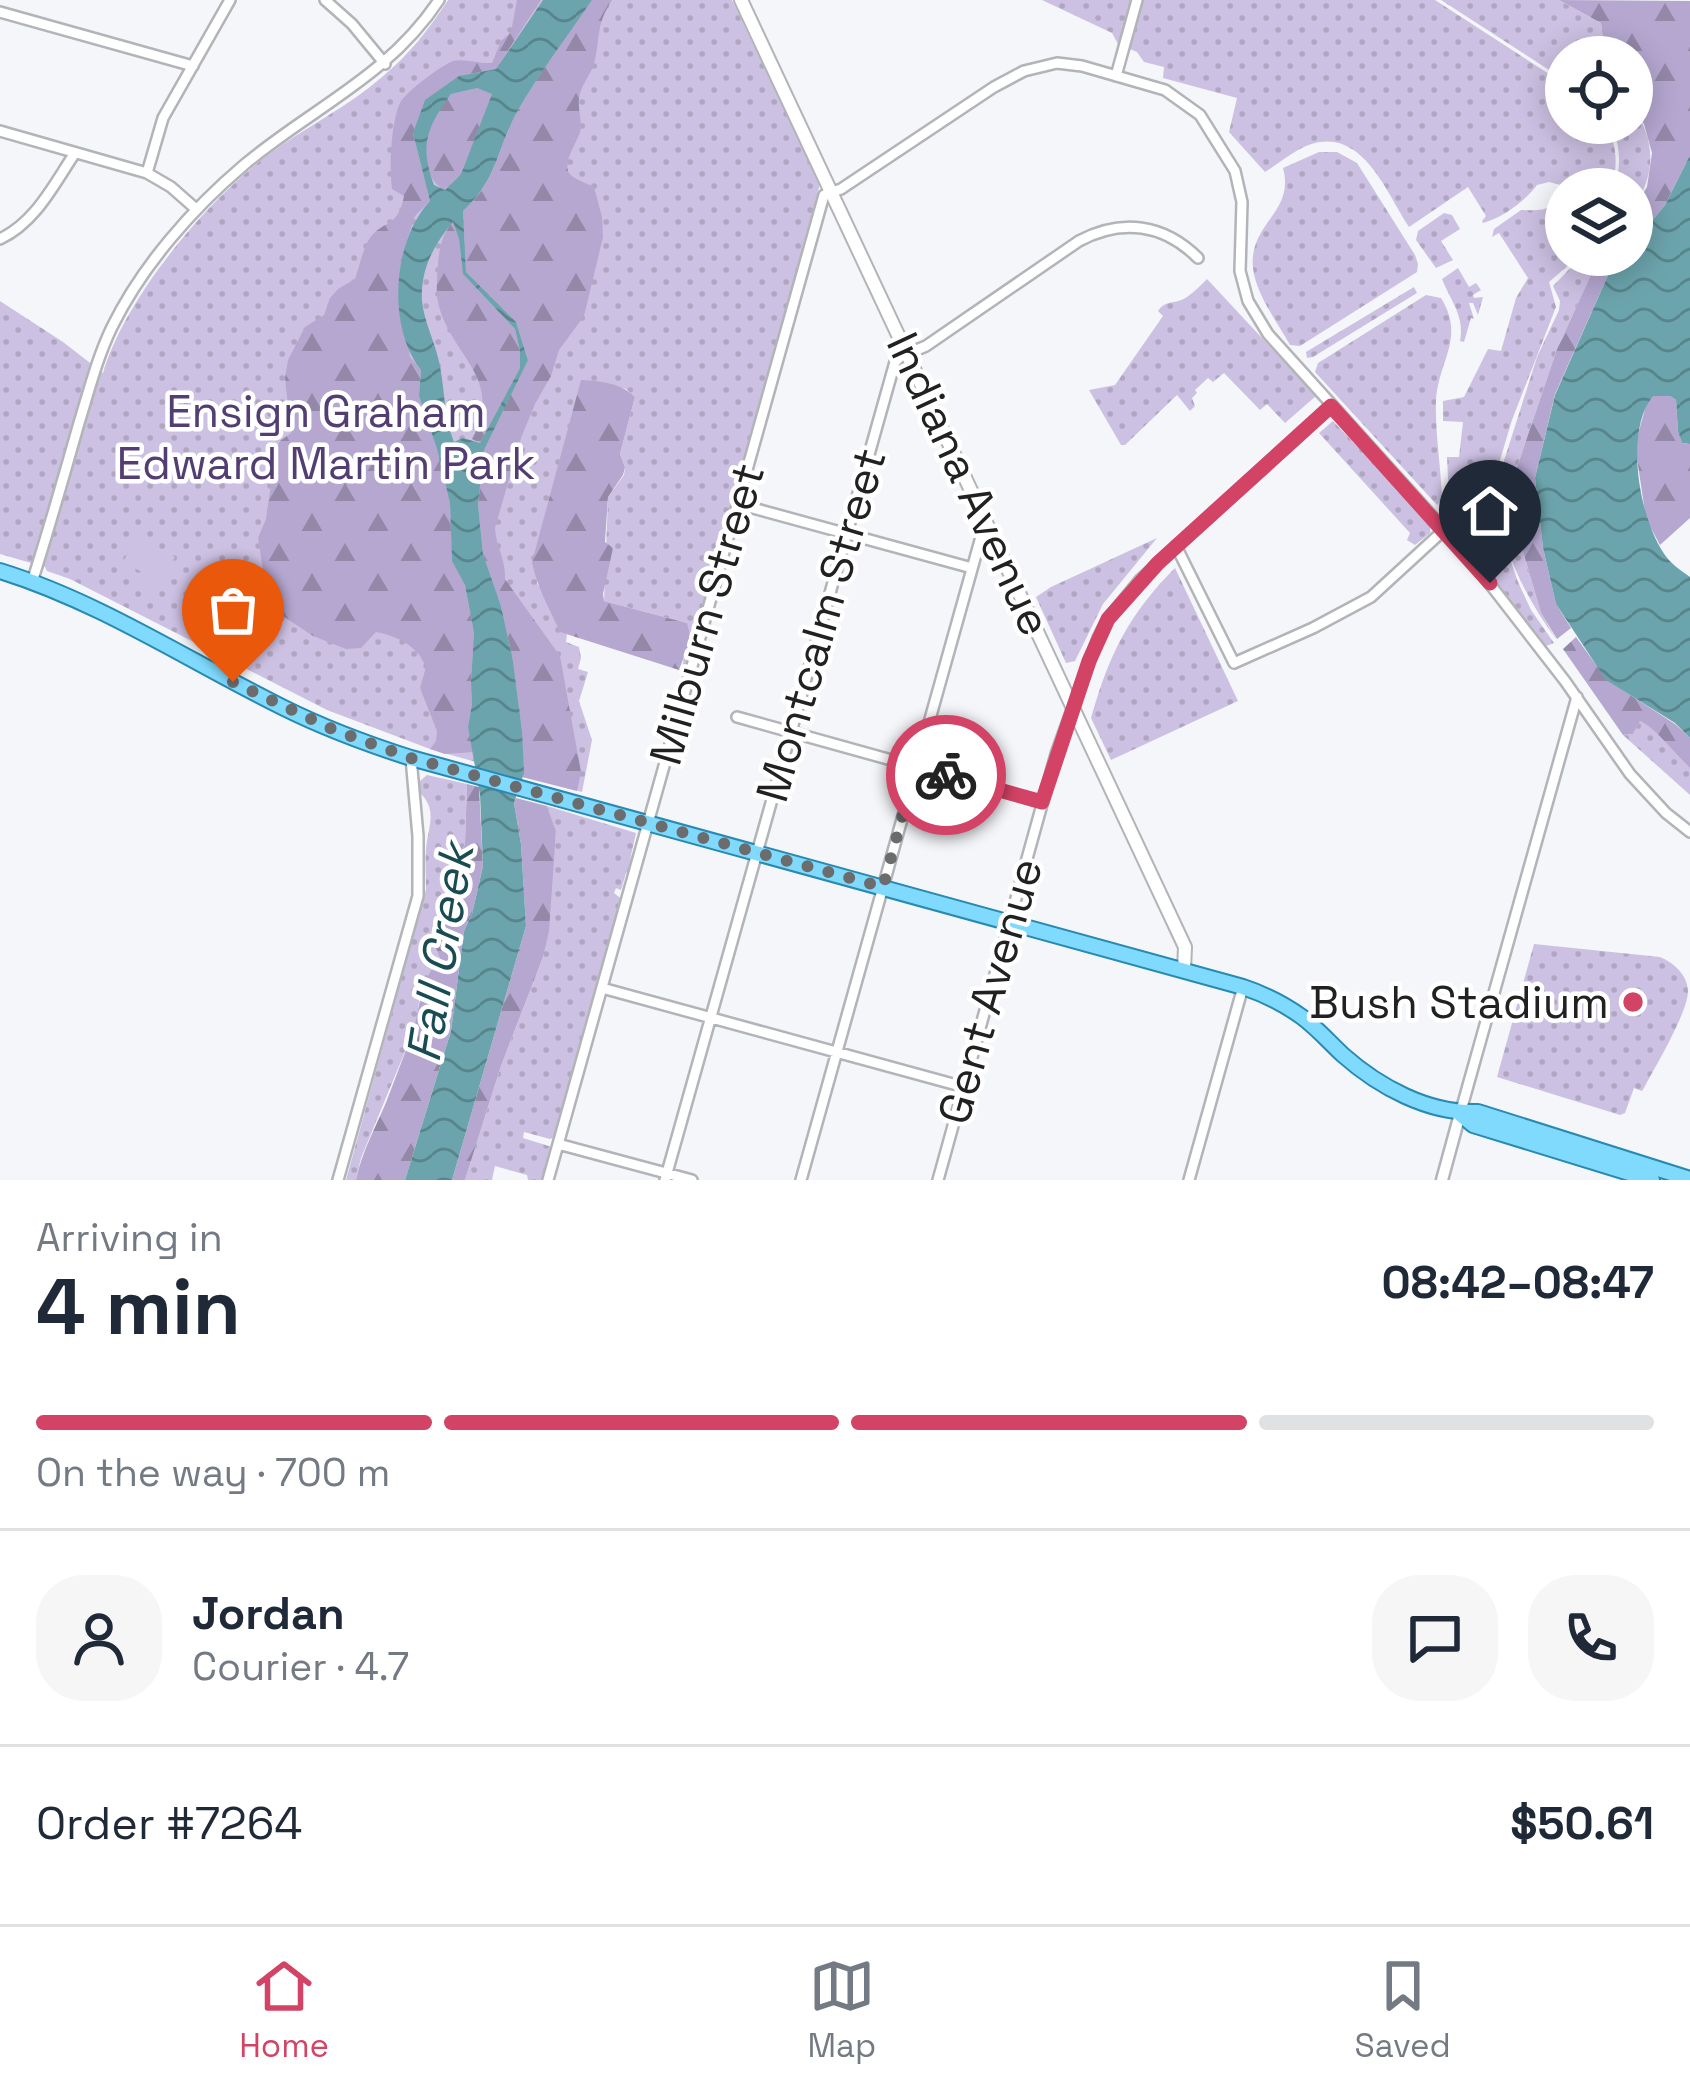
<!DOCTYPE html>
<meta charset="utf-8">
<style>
:root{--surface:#fff;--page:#f6f6f7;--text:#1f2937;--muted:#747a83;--line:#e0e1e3;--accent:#d34365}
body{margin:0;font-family:"Space Grotesk",sans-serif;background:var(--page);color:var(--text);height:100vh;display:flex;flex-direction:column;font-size:45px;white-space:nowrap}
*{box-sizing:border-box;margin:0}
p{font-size:39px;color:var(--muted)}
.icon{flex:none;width:66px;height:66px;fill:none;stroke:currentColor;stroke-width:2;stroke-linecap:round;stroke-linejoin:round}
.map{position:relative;height:1180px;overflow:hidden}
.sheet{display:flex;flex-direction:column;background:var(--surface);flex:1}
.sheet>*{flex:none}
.fabs{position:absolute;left:1545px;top:36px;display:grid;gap:24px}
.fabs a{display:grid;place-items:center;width:108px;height:108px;border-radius:50%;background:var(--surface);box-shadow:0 6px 30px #0003;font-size:60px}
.pin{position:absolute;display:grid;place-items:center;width:102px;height:102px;color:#fff;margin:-123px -51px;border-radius:50% 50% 50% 0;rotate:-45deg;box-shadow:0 0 12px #0007}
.pin .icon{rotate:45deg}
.courier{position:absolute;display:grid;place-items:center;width:120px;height:120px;margin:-60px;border:9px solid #d34365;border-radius:50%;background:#fff;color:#222;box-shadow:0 3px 15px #0007}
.summary em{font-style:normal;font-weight:800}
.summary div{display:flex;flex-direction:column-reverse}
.summary{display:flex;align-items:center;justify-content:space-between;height:204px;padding:0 36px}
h1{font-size:78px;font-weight:800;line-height:90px}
.bar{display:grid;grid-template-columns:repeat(4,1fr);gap:18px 12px;align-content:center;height:144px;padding:0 36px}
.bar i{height:15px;border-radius:9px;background:var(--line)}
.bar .selected{background:var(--accent)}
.bar p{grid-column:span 4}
.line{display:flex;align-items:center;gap:30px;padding:0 36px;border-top:3px solid var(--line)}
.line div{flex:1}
.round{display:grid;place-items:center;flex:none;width:126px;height:126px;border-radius:48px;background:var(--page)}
.menu{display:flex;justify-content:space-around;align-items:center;height:168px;border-top:3px solid var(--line);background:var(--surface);font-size:33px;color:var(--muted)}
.menu a{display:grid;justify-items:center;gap:6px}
.menu .selected{color:var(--accent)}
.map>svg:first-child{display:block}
.grass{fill:url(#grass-dots)}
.forest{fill:url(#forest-firs)}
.pitch{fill:#cdc1e3}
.water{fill:url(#water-waves);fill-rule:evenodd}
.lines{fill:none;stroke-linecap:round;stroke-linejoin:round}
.minor-casing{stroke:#b2b4b7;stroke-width:14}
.tertiary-casing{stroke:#b2b4b7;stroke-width:15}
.secondary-casing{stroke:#b2b4b7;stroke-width:16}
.primary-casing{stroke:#2889b1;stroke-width:18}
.minor{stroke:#fff;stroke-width:9}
.tertiary{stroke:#fff;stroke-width:10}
.secondary{stroke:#fff;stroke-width:12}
.primary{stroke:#80dafe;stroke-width:14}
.done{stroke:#6b6c6d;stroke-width:12;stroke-dasharray:0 21.6}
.route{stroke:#d34365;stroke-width:15}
.poi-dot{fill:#d34365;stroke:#fff;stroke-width:4.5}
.labels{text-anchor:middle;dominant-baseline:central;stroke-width:9;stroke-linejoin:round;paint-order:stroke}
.park-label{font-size:45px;fill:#533e74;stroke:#fff}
.street-label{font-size:45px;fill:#212122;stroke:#fff}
.poi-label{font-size:45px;fill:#212122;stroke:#fff;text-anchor:end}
.water-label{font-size:48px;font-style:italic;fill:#184b52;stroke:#fff}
</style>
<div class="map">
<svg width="1690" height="1180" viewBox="0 0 1690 1180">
<defs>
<pattern id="grass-dots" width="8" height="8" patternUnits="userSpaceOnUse" patternTransform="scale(3)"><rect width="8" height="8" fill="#cdc1e3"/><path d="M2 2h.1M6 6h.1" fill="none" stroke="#b0a6c2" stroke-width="1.8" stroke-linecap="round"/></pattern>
<pattern id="forest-firs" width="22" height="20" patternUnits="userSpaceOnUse" patternTransform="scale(3)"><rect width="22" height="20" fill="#b5a7d0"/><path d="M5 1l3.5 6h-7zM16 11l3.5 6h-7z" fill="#9388a8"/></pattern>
<pattern id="water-waves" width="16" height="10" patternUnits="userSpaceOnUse" patternTransform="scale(3)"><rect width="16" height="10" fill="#6ca4ad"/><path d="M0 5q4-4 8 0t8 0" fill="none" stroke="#58858c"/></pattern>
</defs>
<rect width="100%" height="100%" fill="#f4f6f9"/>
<path class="grass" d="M448,0H732L820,184L687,669L679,670L683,664L687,623L604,601L608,497L624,475L625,467L620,454L635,397L626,389L595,381L537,583L547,598L560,631L567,634L566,642L579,647L581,658L578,669L588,672L579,701L592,740L582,792L430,749L327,710L70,579L47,571L45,567L0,554V301L63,342L103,373C125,298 206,201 268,155C305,127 348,107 382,77C409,55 429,29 448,0Z
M1042,0H1435L1566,85V123H1607C1616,145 1619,165 1611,189H1566V255H1580L1549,282L1556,307L1512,420L1497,470L1493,497L1501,532L1518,582L1531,610L1554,643L1546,646L1499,585L1487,562L1454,526L1450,518L1447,457H1459L1463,422L1443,421V401L1464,397L1488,349L1501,351L1516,298L1528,278L1499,233L1492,237L1494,229L1521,210C1543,211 1558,211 1561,185L1549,182L1537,185C1524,202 1504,217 1483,223L1482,221L1486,216L1468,187L1409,227C1385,190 1361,124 1306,146C1292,152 1278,164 1265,172L1229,132L1237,98L1163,78L1164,67L1144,62L1137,52L1118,44L1112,33Z
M1441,0H1559L1601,23L1605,57H1566V81Z
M1632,103C1656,144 1657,171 1632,211V189H1615C1621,165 1621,145 1610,123H1632Z
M1319,152H1337L1357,163L1415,255L1418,264L1417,272L1300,346L1290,345C1276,320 1249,285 1253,256C1257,220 1294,209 1283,168Z
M1444,213L1452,215L1460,229L1441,241L1453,260L1436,268L1416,240L1418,231Z
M1583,255H1600L1557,349L1510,488L1519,538L1541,613L1556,639C1525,597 1496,540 1496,486L1537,357L1559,310L1560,301L1553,286Z
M1458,268L1469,287L1476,283L1481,290L1473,295L1474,298L1483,297L1478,315L1473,303H1469L1474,319L1471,318L1464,342L1460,341C1465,316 1450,300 1442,279Z
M1207,279L1316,396L1285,423L1267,404L1260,410L1224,373L1213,382L1208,378L1195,390L1197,393L1192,398L1195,406L1190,411L1177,395L1125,445H1121L1089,390L1115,385L1163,316L1158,311C1166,299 1175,305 1187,297C1194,292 1201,285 1207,279Z
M1414,287L1417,293L1313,357L1307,358L1306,352Z
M1426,295L1441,298C1466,338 1438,361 1436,401C1435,434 1441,467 1442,499L1437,505L1315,372L1318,363Z
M1333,421L1431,524L1430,533L1415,545L1407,540L1410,533L1319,433Z
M1157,538L1103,604L1075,661L1066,663L1036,597L1051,587Z
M1175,568L1238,701L1111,760L1091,718C1109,655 1128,615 1175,568Z
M1640,720C1657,728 1675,754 1690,768V795L1623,735L1633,734Z
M427,775L467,784L465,843L447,901L440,958L420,992L417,1018L409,1042L361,1158L356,1180H346L426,889C426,876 425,862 426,849C428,827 438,810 420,793V781Z
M547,806L636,833L630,860L640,836L632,869L626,873L621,890L616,888L614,893L623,900L556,1137L550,1139L524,1132L523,1138L552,1147L545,1180H528L527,1175L495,1166L492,1180H465L501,1066L543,957L556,832Z
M1534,944L1660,957C1674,963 1688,975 1688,992C1687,1014 1655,1067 1644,1088L1642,1091L1634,1088L1625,1113L1620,1115L1497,1077Z"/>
<path class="forest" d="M517,0H541L496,69L459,76L413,133L430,201L415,216L406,243L399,279L410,357L421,370L419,396L437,449L450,503L452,560L465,585L474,633L471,682L472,704L468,727L473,752L445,754L430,749L436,741L437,731L420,688L426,667C418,646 397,636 376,632L361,648L346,649L313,636L277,612L264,576L258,538L266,519L276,449L280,441L291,433L285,378L288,360L305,327L324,315L330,298L338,289L355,279C359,268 362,252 368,241C381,219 398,230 404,196L392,189C389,167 391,123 400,103C405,92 442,65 453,61C464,58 480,64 492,63L501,41L511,32Z
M592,0H612C595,27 601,36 594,64C590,76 580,86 579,99C578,108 581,118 581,128C579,141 562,161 569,173C573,179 587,183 594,187L602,217L603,237L584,316L559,350L551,376L535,404L521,438L495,528C496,547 506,560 505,579L560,656L581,772L577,791L522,777V731L513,661L501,606L483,554L478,504L484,450L528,359L516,322L466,272L463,211C497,182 497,148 517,112C539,73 567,36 592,0Z
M1559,0L1690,1V155L1665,205L1632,245V211L1647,187L1652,153L1644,124L1632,103V57H1605L1601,23Z
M477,88L493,93L461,174L444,190C421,177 422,141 433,118C438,110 445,102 451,94Z
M453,221L459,239L463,274L515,329L520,351V368L480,443L472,439C504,381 455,358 440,310C435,295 437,279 438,263C440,244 442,236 453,221Z
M1600,255H1623L1609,273L1555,394L1535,478L1543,548L1556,604L1571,628L1557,639L1541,613L1519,538L1510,488L1557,349Z
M581,380C601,381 621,383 635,397L620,454L625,467L623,475L608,497L605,542L613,548L603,594L604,601L687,623L691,638L679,670L560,632C550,610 536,585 532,562Z
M1652,396H1670L1676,400L1678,432L1682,443L1690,444V518L1660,545L1646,519L1635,445L1647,402Z
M1576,637L1607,680L1675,724L1690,738V768C1675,754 1656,728 1640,721L1633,734L1623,735L1563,649Z
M467,784L479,787L483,866L472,914L464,931L451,1031L405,1180H356C362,1151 376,1127 387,1100C395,1079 403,1058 411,1037C422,1005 417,986 440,958L435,945L465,843Z
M516,798L547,806L556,831L549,931L543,957L501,1066L465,1180H452L526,926L521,844L514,803Z"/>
<path class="pitch" d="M137,536L175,557L157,590L139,580L142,572L123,562Z"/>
<path class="water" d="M543,0H592C567,37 539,73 517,112C497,148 497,181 463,211L466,272L516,322L528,360L484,450L478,504L483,554L501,606L513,661L522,731L524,773L514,803L521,844L526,926L452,1180H405L451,1031L464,931L472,914L483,866L480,795L468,727L472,704L471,682L474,633L465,585L452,561L450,503L437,449L419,396L421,370C387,327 392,241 430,201L413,133L425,100L459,76L496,69ZM477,88L492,94L461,174L445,190L434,185C419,145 427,127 451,94ZM453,222L459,239L463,274L515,329L520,351V368L480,443L463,438L454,442C444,417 445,393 440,366C436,344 424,322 422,301C420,270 434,244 453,222Z
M1690,155V444L1682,443L1678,432L1676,400L1670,396H1653C1623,432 1640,525 1668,559C1674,566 1683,572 1690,577V738L1675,723L1606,680L1556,604L1543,548L1535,478L1555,395L1609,273L1623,255H1632V245L1665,205Z"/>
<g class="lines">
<defs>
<path id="minor" d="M325,0L352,24L385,64
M0,12L193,66
M1116,76L1137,0
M0,131L147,173L171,187L196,209
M147,173L163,118L230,0
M0,239C36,222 54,184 75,153
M738,504L972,568
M1176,546L1234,663L1313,628L1371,597L1444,530
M32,582C49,529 64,476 79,423C89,391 97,358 112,327C142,266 192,209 244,165C312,108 389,76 439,0
M737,717L1042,802
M602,988L964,1087
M1460,1114L1577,697
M558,1144L692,1180
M338,1180L418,896V836L411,758
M548,1180L824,195L841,189L994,87L1024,71L1057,63L1082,66L1165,90L1200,115L1235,171L1242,202L1240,271L1248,301L1268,334L1469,557L1565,681L1630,774L1666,813L1690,832
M665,1180L895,362L900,357L926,346L1079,241C1122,218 1164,224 1198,258
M801,1180L986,519
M938,1180L1056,754L1098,638L1108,619L1140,580L1331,406
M1189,1180L1243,987"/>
<path id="tertiary" d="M1442,1180L1460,1114"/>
<path id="secondary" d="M741,0L1185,947L1184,970"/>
<path id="primary" d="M0,571C100,602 189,661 282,707C324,728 367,744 411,758L1243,987C1264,994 1284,1004 1302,1017C1317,1028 1329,1042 1343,1055C1379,1087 1429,1114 1478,1112L1690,1179
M1460,1114L1473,1125L1652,1180"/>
</defs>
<use href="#minor" class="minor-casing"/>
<use href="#tertiary" class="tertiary-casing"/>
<use href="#secondary" class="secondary-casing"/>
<use href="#primary" class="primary-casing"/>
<use href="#minor" class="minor"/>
<use href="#tertiary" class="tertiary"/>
<use href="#secondary" class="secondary"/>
<use href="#primary" class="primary"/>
</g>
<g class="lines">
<path class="done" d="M233,682L334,730L411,758L883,887L916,766L946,775"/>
<path class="route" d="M946,775L1042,802L1089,661L1108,619L1158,563L1331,406L1490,583"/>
</g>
<circle class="poi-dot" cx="1633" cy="1002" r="12"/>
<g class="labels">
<g class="park-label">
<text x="326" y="411">Ensign Graham<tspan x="326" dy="52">Edward Martin Park</tspan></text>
</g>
<g class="street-label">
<text transform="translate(969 484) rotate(65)">Indiana Avenue</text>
<text transform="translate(707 614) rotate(-74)">Milburn Street</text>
<text transform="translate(821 625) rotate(-74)">Montcalm Street</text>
<text transform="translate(990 991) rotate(-74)">Gent Avenue</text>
</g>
<g class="poi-label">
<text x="1609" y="1002">Bush Stadium</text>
</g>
<g class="water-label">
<text transform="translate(440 953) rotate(-81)">Fall Creek</text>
</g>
</g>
</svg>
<div class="fabs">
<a><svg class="icon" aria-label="locate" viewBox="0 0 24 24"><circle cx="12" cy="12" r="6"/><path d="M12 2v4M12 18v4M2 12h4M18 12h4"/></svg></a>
<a><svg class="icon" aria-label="layers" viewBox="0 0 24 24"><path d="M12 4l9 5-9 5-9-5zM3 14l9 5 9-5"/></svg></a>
</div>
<div class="pin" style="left:233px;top:682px;background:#ea580c"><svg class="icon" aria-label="bag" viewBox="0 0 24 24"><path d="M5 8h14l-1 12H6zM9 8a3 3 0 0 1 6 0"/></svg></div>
<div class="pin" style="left:1490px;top:583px;background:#1f2937"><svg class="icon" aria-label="home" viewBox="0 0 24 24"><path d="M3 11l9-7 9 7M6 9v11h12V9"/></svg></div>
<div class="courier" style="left:946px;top:775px"><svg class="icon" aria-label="bike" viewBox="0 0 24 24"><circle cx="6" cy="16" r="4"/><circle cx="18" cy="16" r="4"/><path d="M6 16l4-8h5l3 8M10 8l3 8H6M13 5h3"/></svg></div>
</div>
<section class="sheet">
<div class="summary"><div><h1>4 min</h1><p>Arriving in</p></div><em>08:42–08:47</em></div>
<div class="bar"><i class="selected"></i><i class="selected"></i><i class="selected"></i><i></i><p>On the way · 700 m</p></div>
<div class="line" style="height:216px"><a class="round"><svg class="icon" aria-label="person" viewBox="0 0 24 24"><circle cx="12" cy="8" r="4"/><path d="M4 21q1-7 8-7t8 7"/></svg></a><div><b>Jordan</b><p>Courier · 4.7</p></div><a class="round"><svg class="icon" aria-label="chat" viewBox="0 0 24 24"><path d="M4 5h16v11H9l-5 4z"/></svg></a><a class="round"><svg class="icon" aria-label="phone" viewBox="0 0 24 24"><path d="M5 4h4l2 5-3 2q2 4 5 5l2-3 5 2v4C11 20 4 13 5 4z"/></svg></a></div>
<div class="line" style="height:156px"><div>Order #7264</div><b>$50.61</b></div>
</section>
<nav class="menu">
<a class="selected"><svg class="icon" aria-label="home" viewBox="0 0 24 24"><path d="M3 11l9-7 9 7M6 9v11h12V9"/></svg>Home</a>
<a><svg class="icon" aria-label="map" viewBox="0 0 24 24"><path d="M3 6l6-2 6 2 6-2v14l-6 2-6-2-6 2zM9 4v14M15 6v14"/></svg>Map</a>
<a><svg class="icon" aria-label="saved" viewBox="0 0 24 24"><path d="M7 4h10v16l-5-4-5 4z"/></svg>Saved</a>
</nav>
